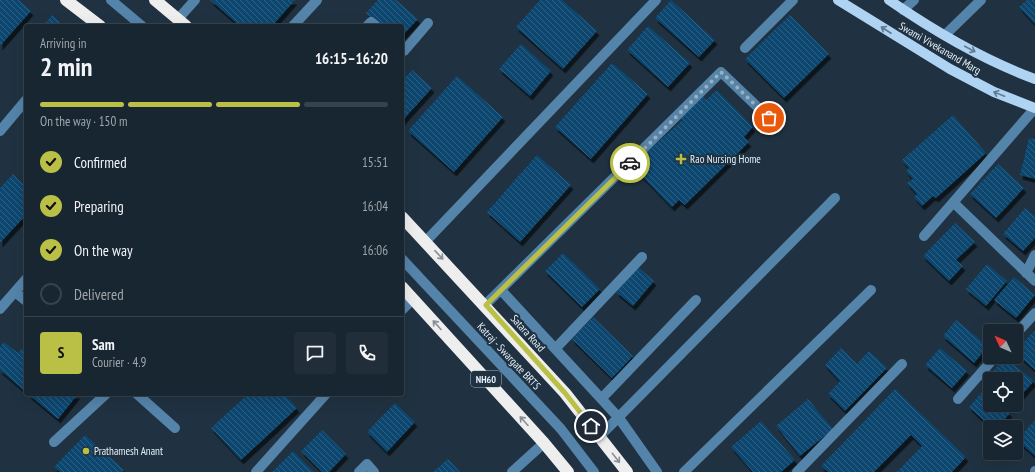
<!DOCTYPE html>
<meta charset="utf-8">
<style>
:root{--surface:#182631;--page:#212e39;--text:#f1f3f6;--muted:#9fa5ab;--line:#36434d;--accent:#bac046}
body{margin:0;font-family:"PT Sans Narrow",sans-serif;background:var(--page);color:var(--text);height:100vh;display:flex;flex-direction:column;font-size:15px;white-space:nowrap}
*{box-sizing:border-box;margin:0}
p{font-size:13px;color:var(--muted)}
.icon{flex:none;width:22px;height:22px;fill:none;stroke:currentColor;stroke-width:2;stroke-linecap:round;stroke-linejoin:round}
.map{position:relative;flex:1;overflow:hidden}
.panel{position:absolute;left:24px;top:24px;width:380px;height:372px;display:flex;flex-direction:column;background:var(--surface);border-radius:4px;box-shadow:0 4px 16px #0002,0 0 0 1px var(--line)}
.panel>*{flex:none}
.needle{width:26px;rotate:314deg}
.tools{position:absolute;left:983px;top:324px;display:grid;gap:8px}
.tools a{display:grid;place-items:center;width:40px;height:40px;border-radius:4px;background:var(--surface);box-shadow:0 4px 16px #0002,0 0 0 1px var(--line);font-size:20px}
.pin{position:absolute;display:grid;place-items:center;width:34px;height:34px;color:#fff;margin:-17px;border:2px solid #fff;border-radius:50%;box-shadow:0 1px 4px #0007}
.courier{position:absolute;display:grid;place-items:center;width:40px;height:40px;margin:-20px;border:3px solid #bac046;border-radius:50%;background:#fff;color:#222;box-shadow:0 1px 5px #0007}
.summary em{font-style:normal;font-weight:700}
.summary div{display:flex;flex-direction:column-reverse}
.summary{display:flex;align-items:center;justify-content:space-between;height:68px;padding:0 16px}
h1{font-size:26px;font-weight:700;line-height:30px}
.bar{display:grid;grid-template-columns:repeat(4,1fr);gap:6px 4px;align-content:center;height:48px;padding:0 16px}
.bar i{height:5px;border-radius:3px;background:var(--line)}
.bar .on{background:var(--accent)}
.bar p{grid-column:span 4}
.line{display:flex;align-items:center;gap:10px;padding:0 16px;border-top:1px solid var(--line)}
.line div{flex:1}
.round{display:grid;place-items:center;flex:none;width:42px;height:42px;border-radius:4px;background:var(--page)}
ol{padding:0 16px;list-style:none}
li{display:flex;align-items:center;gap:12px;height:44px}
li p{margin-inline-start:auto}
li .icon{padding:4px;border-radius:50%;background:var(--accent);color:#111;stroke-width:4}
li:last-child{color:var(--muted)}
li i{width:22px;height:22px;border:2px solid var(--line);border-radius:50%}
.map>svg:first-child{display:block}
.building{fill:url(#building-back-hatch);filter:url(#shadow)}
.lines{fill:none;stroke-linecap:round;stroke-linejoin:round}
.minor{stroke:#5584aa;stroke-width:10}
.major{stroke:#afd3f2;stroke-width:10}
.highway{stroke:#eee;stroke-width:12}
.oneway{stroke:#607a91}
.oneway2{stroke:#879098}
.done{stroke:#9faeb9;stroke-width:4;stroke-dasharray:0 7.2}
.route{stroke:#bac046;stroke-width:5}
.poi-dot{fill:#bac046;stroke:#203241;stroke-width:1.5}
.labels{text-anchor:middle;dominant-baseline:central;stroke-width:4;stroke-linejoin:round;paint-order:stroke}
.shield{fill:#203241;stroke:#a9b7c2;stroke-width:1}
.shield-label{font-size:10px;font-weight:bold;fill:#e4f0fa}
.street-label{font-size:11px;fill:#e4f0fa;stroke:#203241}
.poi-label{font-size:11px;fill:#e4f0fa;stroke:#203241;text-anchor:start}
</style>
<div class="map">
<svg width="1035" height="472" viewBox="0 0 1035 472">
<defs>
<pattern id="building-back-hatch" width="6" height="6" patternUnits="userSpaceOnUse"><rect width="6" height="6" fill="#09476f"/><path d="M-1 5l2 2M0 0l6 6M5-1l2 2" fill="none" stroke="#2d6284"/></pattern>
<filter id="shadow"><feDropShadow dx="2.5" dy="4.5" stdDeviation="0" flood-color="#0009"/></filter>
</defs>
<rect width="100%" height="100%" fill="#203241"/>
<path class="building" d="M0,0H19L31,11L0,46Z
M210,0H295L272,26H240Z
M378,0H396L418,19L402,36V26H381L366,13Z
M540,0H562L597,31L563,69L516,27Z
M671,0L715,40L699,57L655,18Z
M1027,0H1035V24L1019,7Z
M52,15L64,26H43Z
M790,15L829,54L784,98L745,59Z
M648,26L690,63L668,87L627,50Z
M521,44L551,71L530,96L499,69Z
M612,63L648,94L591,159L555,127Z
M412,70L432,88L402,121V81Z
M457,76L503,117L454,172L408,131Z
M717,90L753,127L744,137L749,142L685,205L679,200L672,207L637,171L644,163L639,159L683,120L680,117L702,96L706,100Z
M953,115L986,153L936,198L933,196L922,206L914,197L917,194L907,183L913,179L906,171L909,168L902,160Z
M1029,138L1035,139V179L1020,175Z
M537,155L571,185L520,242L487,212Z
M998,164L1024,188L996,218L970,194Z
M13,174L26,187V215L0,243V188Z
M1025,208L1035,216V238L1023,251L1003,234Z
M955,223L975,242L956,260L963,266L949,281L923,256Z
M563,253L600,289L582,307L545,271Z
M987,264L1007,281L986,306L966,289Z
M638,267L654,281L633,306L616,292Z
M1014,277L1035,295L1016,318L994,300Z
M593,317L633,356L612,378L572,339Z
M956,320L988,346L974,363L943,336Z
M1034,331L1035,332V370L1016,353V350Z
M4,342L18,353L26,344V392L0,370V347Z
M841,348L857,364L869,351L887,368L845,411L828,394L840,381L825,365Z
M940,348L967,371L952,388L925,365Z
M1005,357L1034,381L1016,401V379L990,380L987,378Z
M895,389L966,457L952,472H897L922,446L911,435L874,472H828L821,466Z
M984,390L990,396V405H1000L1010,413L998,427H991L969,407Z
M28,394H78L58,419Z
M248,394H284L297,408L241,460L211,428Z
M808,399L833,429L800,456L776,426Z
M395,403L415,422L387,452L367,432Z
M1035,420V456L1017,440Z
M761,421L795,460L781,472H753L731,447Z
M322,430L346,454L329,472H322L301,451Z
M85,435L124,470L122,472H60L54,467Z
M293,451L314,472H272Z
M448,459L460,472H433Z"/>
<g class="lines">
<path class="minor" d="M111,0L142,26
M903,10L914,0
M178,19L195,0
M293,26L317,0
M367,26L371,22L376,26
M945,35L981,0
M745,48L793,0
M402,49L404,51L428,23
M0,131L26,100
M954,203L1035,281
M924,236L1035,108
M426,241L656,0
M402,259L561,429L594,472
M1026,273L1035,255
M501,290L619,418L657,472
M15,292L26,301
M485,305L721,72L769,118
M0,309L26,279
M402,310L413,299
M1016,334L1035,313
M556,348L642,257
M137,394L175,428
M602,398L696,300
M958,399L995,357
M600,436L835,198
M54,442L106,394
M256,472L326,394
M359,472L367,464L374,472
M512,472L544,443
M684,472L871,290
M797,472L902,364
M1035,472V471"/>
<path class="major" d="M838,0L950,69L994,92L1035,108
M889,0C934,31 983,60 1035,79"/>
<path class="highway" d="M66,0L100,26
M155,0L186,26
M402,217L565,393L627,472
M402,287L544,443L568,472"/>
</g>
<defs><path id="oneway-shaft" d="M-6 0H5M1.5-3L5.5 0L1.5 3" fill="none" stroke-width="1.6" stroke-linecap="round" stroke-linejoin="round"/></defs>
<g class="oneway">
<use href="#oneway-shaft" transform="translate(886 30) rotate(-147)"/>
<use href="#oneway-shaft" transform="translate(970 49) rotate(28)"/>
<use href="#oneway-shaft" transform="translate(999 94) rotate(-158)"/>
</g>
<g class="oneway2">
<use href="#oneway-shaft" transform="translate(439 255) rotate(47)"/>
<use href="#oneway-shaft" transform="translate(437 325) rotate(-132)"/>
<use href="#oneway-shaft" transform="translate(524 421) rotate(-132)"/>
<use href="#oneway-shaft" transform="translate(616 458) rotate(52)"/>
</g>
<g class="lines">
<path class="done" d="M630,163L721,72L769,118"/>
<path class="route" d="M591,426L565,393L486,305L630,163"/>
</g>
<g class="poi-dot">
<path d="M679 153h4v4h4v4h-4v4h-4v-4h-4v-4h4z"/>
<circle cx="86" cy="451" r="4"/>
</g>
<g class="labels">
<rect class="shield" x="471" y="371" width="30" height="16" rx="3"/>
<g class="shield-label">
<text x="486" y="379">NH60</text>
</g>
<g class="street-label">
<text transform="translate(940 48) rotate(30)">Swami Vivekanand Marg</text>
<text transform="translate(528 333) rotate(48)">Satara Road</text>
<text transform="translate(509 356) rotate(47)">Katraj - Swargate BRTS</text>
</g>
<g class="poi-label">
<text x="690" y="159">Rao Nursing Home</text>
<text x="94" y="451">Prathamesh Anant</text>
</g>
</g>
</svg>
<div class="tools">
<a><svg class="needle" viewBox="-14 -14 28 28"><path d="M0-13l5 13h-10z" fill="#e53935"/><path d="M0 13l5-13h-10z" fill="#9fa5ab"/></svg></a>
<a><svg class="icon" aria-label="locate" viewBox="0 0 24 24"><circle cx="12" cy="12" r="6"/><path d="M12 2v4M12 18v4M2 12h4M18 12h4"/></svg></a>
<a><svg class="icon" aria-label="layers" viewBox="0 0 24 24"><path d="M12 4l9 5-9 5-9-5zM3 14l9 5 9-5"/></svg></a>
</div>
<div class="pin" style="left:769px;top:118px;background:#ea580c"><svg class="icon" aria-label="bag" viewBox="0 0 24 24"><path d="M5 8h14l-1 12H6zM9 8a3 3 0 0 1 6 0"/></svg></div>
<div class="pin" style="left:591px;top:426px;background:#1f2937"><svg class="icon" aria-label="home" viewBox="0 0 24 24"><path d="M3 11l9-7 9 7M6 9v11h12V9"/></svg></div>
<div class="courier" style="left:630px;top:163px"><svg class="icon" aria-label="car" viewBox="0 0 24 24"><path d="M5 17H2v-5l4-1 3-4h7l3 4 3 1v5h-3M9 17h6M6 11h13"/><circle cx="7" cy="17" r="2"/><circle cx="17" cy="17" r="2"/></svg></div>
<section class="panel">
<div class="summary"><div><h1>2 min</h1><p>Arriving in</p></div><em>16:15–16:20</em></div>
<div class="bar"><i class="on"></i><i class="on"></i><i class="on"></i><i></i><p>On the way · 150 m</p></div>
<ol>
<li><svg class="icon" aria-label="check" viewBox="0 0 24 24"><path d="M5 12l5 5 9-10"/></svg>Confirmed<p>15:51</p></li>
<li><svg class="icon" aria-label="check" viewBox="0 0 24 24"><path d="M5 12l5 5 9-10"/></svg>Preparing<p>16:04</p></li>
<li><svg class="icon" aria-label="check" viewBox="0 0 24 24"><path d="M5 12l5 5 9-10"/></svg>On the way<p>16:06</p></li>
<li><i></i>Delivered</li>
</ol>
<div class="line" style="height:72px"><b class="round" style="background:var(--accent);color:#111">S</b><div><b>Sam</b><p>Courier · 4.9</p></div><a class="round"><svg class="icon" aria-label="chat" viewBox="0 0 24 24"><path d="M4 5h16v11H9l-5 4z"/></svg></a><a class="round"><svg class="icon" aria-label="phone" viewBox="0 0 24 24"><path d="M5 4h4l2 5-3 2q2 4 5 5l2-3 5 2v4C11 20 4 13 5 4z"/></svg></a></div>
</section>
</div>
